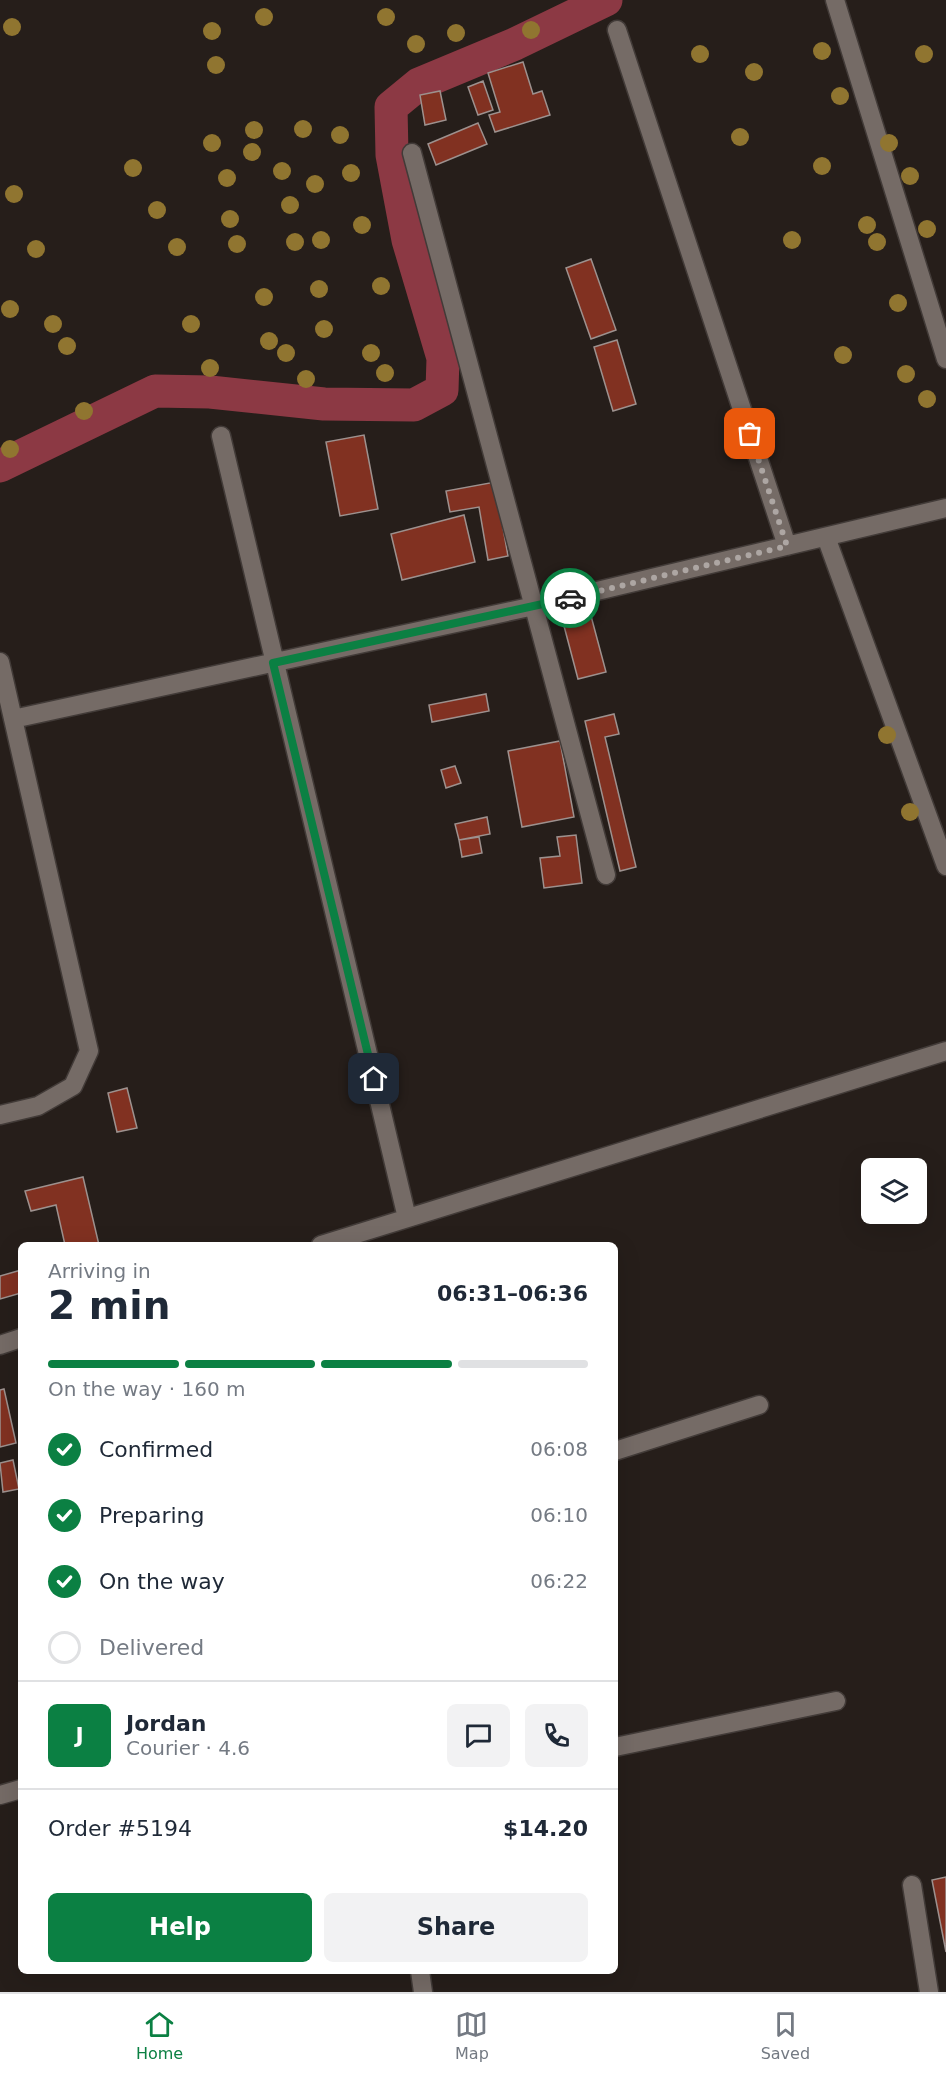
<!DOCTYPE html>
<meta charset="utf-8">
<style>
:root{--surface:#fff;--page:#f2f2f3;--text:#1f2937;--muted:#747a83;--line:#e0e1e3;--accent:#0b8043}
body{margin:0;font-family:"DejaVu Sans",sans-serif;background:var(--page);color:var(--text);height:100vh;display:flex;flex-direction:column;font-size:22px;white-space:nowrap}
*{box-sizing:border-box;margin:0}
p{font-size:20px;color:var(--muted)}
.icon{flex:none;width:33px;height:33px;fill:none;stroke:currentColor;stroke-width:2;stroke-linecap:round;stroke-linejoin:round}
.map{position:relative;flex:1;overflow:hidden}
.side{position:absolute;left:18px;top:1242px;width:600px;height:732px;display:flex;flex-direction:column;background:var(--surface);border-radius:9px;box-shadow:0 6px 24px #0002}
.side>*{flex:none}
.controls{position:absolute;left:861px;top:1158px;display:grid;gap:12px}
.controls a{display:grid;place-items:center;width:66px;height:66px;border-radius:9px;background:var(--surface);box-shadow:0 6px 24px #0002;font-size:30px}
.pin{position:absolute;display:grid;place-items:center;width:51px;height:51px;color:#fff;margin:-26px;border-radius:12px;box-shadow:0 3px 9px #0006}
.courier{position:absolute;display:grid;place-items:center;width:60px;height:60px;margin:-30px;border:4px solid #0b8043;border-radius:50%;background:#fff;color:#222;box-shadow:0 2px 8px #0007}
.headline em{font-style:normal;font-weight:700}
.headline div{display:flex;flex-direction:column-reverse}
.headline{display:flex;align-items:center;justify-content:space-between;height:102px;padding:0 30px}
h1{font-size:39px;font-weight:700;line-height:45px}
.bar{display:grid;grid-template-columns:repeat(4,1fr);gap:9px 6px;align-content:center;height:72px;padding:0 30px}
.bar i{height:8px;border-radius:4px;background:var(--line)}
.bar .current{background:var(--accent)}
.bar p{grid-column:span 4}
.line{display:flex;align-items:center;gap:15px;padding:0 30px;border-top:2px solid var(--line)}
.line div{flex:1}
.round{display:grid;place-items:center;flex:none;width:63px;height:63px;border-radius:9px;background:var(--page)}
ol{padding:0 30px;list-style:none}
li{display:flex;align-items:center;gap:18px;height:66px}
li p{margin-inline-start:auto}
li .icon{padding:6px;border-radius:50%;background:var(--accent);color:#fff;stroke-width:4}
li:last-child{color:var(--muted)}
li i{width:33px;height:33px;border:3px solid var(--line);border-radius:50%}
.action{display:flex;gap:12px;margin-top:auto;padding:12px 30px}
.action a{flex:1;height:69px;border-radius:9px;background:var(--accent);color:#fff;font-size:24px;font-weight:700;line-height:69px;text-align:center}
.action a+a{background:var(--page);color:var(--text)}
.menu{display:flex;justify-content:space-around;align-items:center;height:84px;border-top:2px solid var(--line);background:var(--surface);font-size:16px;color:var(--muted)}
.menu a{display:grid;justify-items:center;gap:3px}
.menu .current{color:var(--accent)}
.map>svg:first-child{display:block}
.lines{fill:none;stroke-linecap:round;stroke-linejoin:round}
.canal{stroke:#8c3944;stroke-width:33}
.building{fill:#813121;stroke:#9d918e;stroke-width:1.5}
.minor-casing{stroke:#423b38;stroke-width:21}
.minor{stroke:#756b66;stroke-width:18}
.tree{fill:#907530}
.done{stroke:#ada6a3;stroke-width:6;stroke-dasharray:0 10.8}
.route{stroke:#0b8043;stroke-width:8}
</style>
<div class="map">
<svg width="946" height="1992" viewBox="0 0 946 1992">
<rect width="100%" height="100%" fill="#261e1a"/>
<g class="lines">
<path class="canal" d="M0,466L155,391L210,392L324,404L414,405L442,390L443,358L408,240L392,155L391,107L419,84L515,44L606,0"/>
</g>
<path class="building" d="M523,62L533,94L542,91L550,115L495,132L489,115L500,112L488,73Z
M483,81L493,110L478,115L468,87Z
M440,91L446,120L425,125L420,95Z
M478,123L487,144L436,165L428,144Z
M591,259L616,330L591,339L566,268Z
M617,340L636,404L613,411L594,347Z
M364,435L378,509L340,516L326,442Z
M495,482L508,556L488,560L479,507L450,512L446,491Z
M464,515L475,562L402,580L391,534Z
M587,601L606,672L578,679L559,607Z
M486,694L489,711L432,722L429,705Z
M614,714L619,734L605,737L636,867L620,871L585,721Z
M560,741L574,817L522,827L508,751Z
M455,766L461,783L446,788L441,770Z
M487,817L490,834L459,840L455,824Z
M576,835L582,883L544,888L540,858L560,856L557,837Z
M479,837L482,853L462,857L459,840Z
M127,1088L137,1128L117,1132L108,1093Z
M83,1177L99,1245H65L56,1205L31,1211L25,1191Z
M21,1270V1293L0,1299V1276Z
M4,1389L16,1443L0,1447V1390Z
M13,1460L19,1489L3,1492L0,1463Z
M946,1877V1952L932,1880Z"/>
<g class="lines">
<defs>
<path id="minor" d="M835,0L946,359
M617,30L787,546
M412,153L606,875
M221,436L407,1218
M826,537L946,866
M0,662L89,1051L73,1086L38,1106L0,1115
M13,719L534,606L946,508
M321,1245L946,1051
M0,1345L21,1338
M615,1451L759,1405
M615,1747L836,1701
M0,1795L21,1789
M912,1885L929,1992
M420,1971L423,1992"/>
</defs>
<use href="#minor" class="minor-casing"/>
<use href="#minor" class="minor"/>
</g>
<g class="tree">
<circle cx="264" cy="17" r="9"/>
<circle cx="386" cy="17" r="9"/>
<circle cx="12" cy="27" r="9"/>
<circle cx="531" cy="30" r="9"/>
<circle cx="212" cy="31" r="9"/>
<circle cx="456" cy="33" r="9"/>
<circle cx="416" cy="44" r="9"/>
<circle cx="822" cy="51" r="9"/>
<circle cx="700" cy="54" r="9"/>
<circle cx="924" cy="54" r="9"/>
<circle cx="216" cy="65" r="9"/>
<circle cx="754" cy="72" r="9"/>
<circle cx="840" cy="96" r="9"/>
<circle cx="303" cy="129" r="9"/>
<circle cx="254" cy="130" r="9"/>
<circle cx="340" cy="135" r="9"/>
<circle cx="740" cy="137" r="9"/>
<circle cx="212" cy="143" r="9"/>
<circle cx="889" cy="143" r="9"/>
<circle cx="252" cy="152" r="9"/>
<circle cx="822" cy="166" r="9"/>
<circle cx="133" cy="168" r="9"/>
<circle cx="282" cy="171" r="9"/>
<circle cx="351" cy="173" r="9"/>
<circle cx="910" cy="176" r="9"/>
<circle cx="227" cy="178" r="9"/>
<circle cx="315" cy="184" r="9"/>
<circle cx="14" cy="194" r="9"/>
<circle cx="290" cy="205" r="9"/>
<circle cx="157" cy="210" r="9"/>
<circle cx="230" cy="219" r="9"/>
<circle cx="362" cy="225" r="9"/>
<circle cx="867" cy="225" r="9"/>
<circle cx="927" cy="229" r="9"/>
<circle cx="321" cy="240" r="9"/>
<circle cx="792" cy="240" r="9"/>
<circle cx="295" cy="242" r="9"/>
<circle cx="877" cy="242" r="9"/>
<circle cx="237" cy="244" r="9"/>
<circle cx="177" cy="247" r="9"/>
<circle cx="36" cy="249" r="9"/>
<circle cx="381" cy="286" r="9"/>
<circle cx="319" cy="289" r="9"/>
<circle cx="264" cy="297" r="9"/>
<circle cx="898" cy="303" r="9"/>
<circle cx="10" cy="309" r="9"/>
<circle cx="53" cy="324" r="9"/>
<circle cx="191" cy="324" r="9"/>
<circle cx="324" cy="329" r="9"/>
<circle cx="269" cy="341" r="9"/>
<circle cx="67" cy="346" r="9"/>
<circle cx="286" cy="353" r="9"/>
<circle cx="371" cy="353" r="9"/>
<circle cx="843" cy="355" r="9"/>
<circle cx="210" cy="368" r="9"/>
<circle cx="385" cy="373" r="9"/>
<circle cx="906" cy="374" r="9"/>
<circle cx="306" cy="379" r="9"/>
<circle cx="927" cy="399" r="9"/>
<circle cx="84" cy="411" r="9"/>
<circle cx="10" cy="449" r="9"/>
<circle cx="887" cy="735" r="9"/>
<circle cx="910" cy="812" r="9"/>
</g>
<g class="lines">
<path class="done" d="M570,598L787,546L750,434"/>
<path class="route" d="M374,1079L273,663L570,598"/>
</g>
</svg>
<div class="controls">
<a><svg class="icon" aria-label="layers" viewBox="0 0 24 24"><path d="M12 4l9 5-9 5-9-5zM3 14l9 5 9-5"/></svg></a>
</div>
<div class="pin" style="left:750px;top:434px;background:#ea580c"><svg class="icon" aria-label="bag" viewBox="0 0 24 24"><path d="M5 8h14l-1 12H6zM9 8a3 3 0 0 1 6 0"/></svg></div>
<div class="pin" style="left:374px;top:1079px;background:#1f2937"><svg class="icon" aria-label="home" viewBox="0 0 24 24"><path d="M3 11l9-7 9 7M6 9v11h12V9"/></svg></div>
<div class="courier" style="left:570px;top:598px"><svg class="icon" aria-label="car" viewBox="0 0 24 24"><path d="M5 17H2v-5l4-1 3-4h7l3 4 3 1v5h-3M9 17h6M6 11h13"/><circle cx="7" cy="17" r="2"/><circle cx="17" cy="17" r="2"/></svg></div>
<section class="side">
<div class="headline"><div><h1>2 min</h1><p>Arriving in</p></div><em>06:31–06:36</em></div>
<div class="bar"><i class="current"></i><i class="current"></i><i class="current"></i><i></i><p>On the way · 160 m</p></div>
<ol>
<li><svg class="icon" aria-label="check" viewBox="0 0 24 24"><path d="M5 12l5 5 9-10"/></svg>Confirmed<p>06:08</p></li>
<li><svg class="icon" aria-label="check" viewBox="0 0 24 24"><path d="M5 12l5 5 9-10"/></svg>Preparing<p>06:10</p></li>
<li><svg class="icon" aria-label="check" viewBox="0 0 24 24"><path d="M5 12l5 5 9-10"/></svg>On the way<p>06:22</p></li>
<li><i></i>Delivered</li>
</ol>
<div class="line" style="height:108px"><b class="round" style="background:var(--accent);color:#fff">J</b><div><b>Jordan</b><p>Courier · 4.6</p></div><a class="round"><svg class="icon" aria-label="chat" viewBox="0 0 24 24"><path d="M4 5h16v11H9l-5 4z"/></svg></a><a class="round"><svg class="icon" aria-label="phone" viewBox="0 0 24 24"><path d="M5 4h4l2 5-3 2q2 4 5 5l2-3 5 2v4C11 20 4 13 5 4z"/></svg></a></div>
<div class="line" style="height:78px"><div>Order #5194</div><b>$14.20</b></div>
<div class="action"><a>Help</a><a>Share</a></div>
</section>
</div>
<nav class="menu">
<a class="current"><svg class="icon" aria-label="home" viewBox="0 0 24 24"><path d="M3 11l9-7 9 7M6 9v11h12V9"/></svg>Home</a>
<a><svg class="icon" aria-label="map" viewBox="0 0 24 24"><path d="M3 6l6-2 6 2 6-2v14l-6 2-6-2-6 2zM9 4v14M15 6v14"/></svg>Map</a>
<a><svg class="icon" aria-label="saved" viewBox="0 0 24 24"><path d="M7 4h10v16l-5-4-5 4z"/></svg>Saved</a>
</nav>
